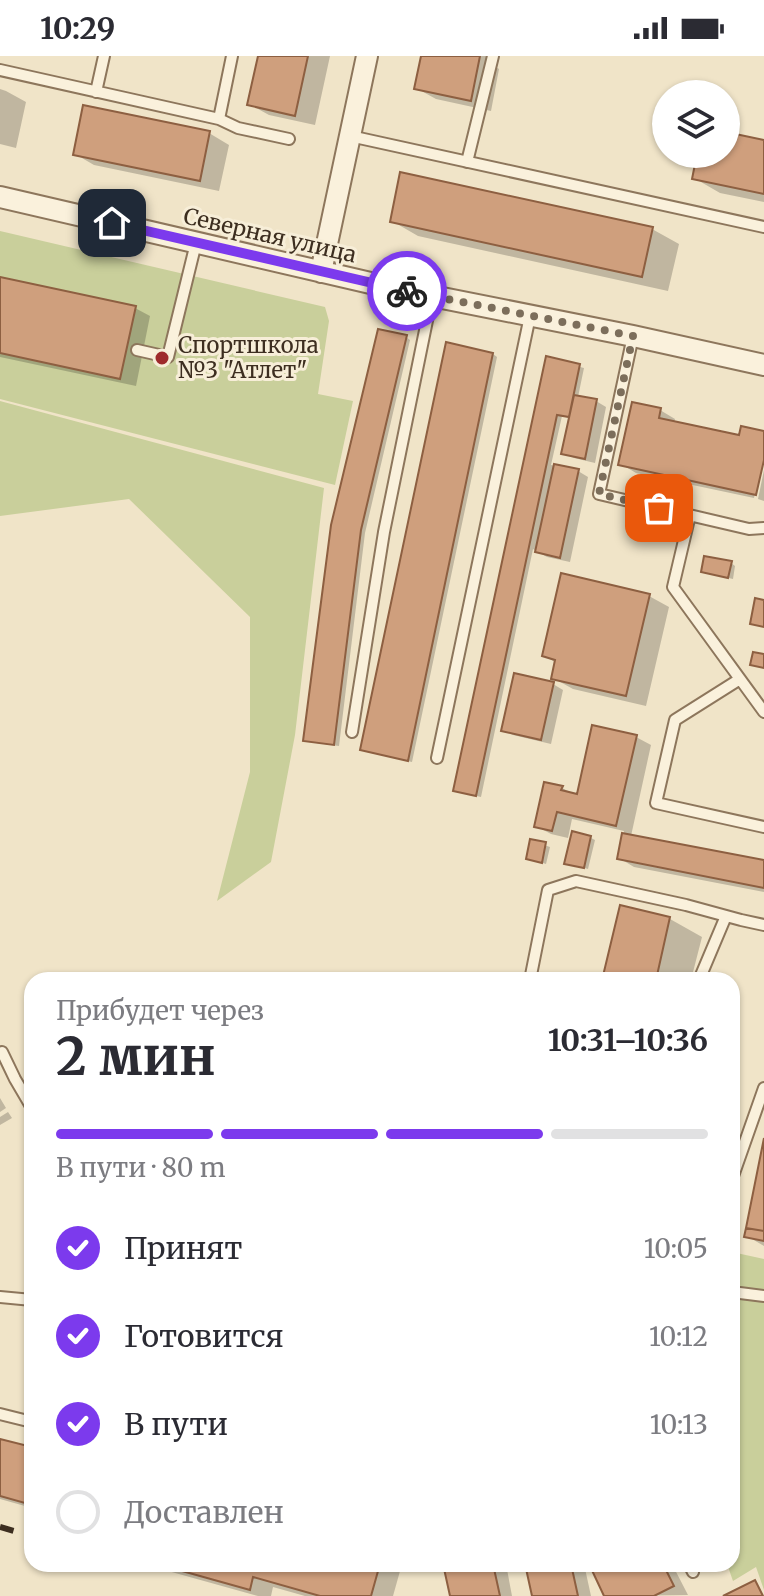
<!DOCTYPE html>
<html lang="ru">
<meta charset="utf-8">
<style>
:root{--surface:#fff;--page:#f2f2f3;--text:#2b2b33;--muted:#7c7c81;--line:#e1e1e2;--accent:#7c3aed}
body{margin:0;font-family:Merriweather,serif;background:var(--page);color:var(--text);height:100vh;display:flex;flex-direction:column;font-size:30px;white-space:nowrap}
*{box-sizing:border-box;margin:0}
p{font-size:26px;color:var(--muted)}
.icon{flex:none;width:44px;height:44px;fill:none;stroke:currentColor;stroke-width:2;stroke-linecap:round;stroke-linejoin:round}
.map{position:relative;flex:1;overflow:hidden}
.panel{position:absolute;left:24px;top:916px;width:716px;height:600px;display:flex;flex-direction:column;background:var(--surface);border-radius:24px;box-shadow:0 2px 6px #0004}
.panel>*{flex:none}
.buttons{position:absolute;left:652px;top:24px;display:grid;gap:16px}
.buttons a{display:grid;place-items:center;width:88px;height:88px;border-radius:50%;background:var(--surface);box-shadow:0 2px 6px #0004;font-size:40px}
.pin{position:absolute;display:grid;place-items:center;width:68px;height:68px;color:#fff;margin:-34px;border-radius:16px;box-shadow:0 4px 12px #0006}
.courier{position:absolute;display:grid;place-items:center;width:80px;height:80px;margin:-40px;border:6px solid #7c3aed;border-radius:50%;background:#fff;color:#222;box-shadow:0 2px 10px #0007}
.overview em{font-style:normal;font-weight:700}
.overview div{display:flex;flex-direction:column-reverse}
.overview{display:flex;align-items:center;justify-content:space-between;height:136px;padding:0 32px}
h1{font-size:52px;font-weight:700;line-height:60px}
.bar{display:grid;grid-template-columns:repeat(4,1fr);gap:12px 8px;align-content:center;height:96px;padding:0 32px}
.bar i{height:10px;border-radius:6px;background:var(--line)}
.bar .current{background:var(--accent)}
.bar p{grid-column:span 4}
ol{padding:0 32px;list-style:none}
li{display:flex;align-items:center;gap:24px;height:88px}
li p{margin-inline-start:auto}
li .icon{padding:8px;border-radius:50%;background:var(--accent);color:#fff;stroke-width:4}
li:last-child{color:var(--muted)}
li i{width:44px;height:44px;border:4px solid var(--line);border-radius:50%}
.status{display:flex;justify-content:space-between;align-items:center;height:56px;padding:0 40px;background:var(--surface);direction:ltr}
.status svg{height:22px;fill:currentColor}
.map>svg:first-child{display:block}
.green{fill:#c9cf9b}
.shadow{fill:#0003}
.building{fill:#cf9f7d;stroke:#8d5f41;stroke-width:2}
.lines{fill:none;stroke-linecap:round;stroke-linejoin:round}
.service-casing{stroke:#8d765c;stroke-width:14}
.minor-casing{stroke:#8d765c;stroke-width:24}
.service{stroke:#faf1dc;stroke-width:10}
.minor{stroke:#faf1dc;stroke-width:20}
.rail{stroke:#3d2e20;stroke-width:6;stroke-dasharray:14 14;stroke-linecap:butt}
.done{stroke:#7c6e5b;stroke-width:8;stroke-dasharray:0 14.4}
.route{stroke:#7c3aed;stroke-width:10}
.poi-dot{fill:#9e2a2b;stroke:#f7eed8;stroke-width:3}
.labels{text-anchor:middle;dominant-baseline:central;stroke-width:6;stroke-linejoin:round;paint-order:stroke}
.street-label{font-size:22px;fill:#3d2e20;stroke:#f7eed8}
.poi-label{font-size:22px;fill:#3d2e20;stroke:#f7eed8;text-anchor:start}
</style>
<div class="status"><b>10:29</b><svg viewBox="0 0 49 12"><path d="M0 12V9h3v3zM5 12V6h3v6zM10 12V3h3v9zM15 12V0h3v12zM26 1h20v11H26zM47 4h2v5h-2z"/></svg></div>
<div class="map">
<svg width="764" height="1540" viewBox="0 0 764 1540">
<rect width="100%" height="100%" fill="#f0e4c8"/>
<path class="green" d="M0,175L325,251L329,265L318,338L353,345L335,429L0,343Z
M0,345L324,432L295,679L271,806L217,845L250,716V561L129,443L0,460Z
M732,1196L764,1203V1534L756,1511L733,1525L727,1508H732Z"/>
<path class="shadow" d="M260,0H330L315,69L269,59L249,48Z
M423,0H493L491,8L499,13L491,55L436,43L416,32Z
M0,33L6,35L26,46L16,92L0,88Z
M209,77L229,89L219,135L94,109L75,98Z
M726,78L764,86V146L720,137L694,122L699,98H726Z
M392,165L652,173L679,188L668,235L418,180Z
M0,223L135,252L150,260L136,330L0,301Z
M406,281L410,284L365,477L339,690L309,686L305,684Z
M448,289L493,298L497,301L412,706L367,696L363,693Z
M547,303L584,312L578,341L596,345L606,351L595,407L574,402L564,397L571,362L562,360L551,409L578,415L588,421L570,506L547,501L533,493L481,741L460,736Z
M660,354L675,363L674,367L741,381L764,377V395L754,442L636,417L621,408Z
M764,414V445L758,443Z
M731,507L735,510L733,523L707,517Z
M649,540L669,551L646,650L573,633L553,622L557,607L544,600Z
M553,628L563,634L551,688L513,679L503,674Z
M636,681L651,689L631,780L764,806V836L634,811L619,802L624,775L572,763L568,782L551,778L536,770L562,732L578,740Z
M591,782L595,784L588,813L567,807Z
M532,785L550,791L546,808L528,802Z
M621,851L670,863L702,881L691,924H604Z
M0,1042L6,1052L0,1056Z
M8,1056L12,1062L0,1069V1061Z
M764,1092V1190L747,1180Z
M0,1385L32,1393V1452L0,1443Z
M143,1508H402L393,1540H305L273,1531L271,1540H258Z
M445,1508H506L512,1540H452Z
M527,1508H584L591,1540H534Z
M591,1508H672L688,1539L607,1540Z"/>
<path class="building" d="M258,0H308L295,60L247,49Z
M421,0H480L471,45L414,33Z
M83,49L210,75L200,125L73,99Z
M726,76L764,84V138L692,123L697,98H726Z
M400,116L653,171L642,221L390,166Z
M0,221L136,250L120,323L0,297Z
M378,273L407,279L361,474L334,689L303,685L331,469Z
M446,286L493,297L408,705L360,694Z
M546,300L580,308L569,361L557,359L476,740L453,735Z
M574,339L597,343L585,403L561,398Z
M632,346L661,352L659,362L739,379L741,370L764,375V404L756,439L618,409Z
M554,408L579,413L560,502L535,496Z
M704,500L732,505L728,522L701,516Z
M561,517L650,538L626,640L551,623L555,604L542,600Z
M755,542L764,544V571L750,568Z
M753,596L764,598V612L750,609Z
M514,617L554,626L541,684L501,675Z
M592,669L637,679L616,770L557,756L552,775L534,771L544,726L563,730L561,734L577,738Z
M572,775L591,780L584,812L564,808Z
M622,777L764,804V832L617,803Z
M530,783L546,786L542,807L526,803Z
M620,849L670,861L656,924H602Z
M764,1082V1175L746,1172Z
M746,1172L764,1175V1185L744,1181Z
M0,1383L32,1391V1449L0,1440Z
M157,1508H380L371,1540H320L253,1521L250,1534Z
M443,1508H493L500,1540H450Z
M525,1508H571L578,1540H532Z
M589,1508H663L674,1530L654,1540H604Z
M755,1524L763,1540H723Z"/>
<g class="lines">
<defs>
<path id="service" d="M0,14L219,63L238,72L289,83
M96,36L104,0
M219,63L232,0
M350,80L764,171
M467,106L493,0
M633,280L599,438L749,473L764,472
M137,294L168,301L196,187
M690,459L673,531L764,656
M740,623L675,664L656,747L764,771
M352,676L384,476L432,240
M437,702L530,260
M530,924L548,834L576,825L686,849L741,864L764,869
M699,924L726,860
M2,996L15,1023L32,1052
M732,1123L764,1032
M732,1236L764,1240
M0,1241L32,1244
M0,1358L32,1366
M689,1508L693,1516"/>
<path id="minor" d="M0,141L392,232L633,280L764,309
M321,216L367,0"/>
</defs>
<use href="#service" class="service-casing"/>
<use href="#minor" class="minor-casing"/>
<use href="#service" class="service"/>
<use href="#minor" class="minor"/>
<path class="rail" d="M0,1471L32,1480"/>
</g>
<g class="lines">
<path class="done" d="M407,235L633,280L599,438L659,452"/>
<path class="route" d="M112,167L407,235"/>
</g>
<circle class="poi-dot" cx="162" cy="302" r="8"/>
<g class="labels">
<g class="street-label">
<text transform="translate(270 179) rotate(13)">Северная улица</text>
</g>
<g class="poi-label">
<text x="178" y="289">Спортшкола<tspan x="178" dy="25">№3 "Атлет"</tspan></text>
</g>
</g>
</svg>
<div class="buttons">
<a><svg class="icon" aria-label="layers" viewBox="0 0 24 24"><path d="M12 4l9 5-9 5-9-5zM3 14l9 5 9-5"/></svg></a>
</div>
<div class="pin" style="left:659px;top:452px;background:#ea580c"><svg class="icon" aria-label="bag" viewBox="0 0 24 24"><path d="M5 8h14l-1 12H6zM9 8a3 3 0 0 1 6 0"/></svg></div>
<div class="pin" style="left:112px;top:167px;background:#1f2937"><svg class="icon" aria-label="home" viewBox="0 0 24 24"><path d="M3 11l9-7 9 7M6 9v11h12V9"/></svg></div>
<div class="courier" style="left:407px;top:235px"><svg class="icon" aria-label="bike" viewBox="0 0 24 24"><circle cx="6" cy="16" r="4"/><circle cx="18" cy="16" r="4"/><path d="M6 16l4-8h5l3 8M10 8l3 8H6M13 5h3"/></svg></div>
<section class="panel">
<div class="overview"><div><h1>2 мин</h1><p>Прибудет через</p></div><em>10:31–10:36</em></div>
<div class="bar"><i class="current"></i><i class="current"></i><i class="current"></i><i></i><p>В пути · 80 m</p></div>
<ol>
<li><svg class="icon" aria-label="check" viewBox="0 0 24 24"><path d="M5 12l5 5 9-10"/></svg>Принят<p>10:05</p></li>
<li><svg class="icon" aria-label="check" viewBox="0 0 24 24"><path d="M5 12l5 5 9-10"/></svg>Готовится<p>10:12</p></li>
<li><svg class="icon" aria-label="check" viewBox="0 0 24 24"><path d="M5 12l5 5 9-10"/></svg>В пути<p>10:13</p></li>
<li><i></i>Доставлен</li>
</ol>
</section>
</div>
